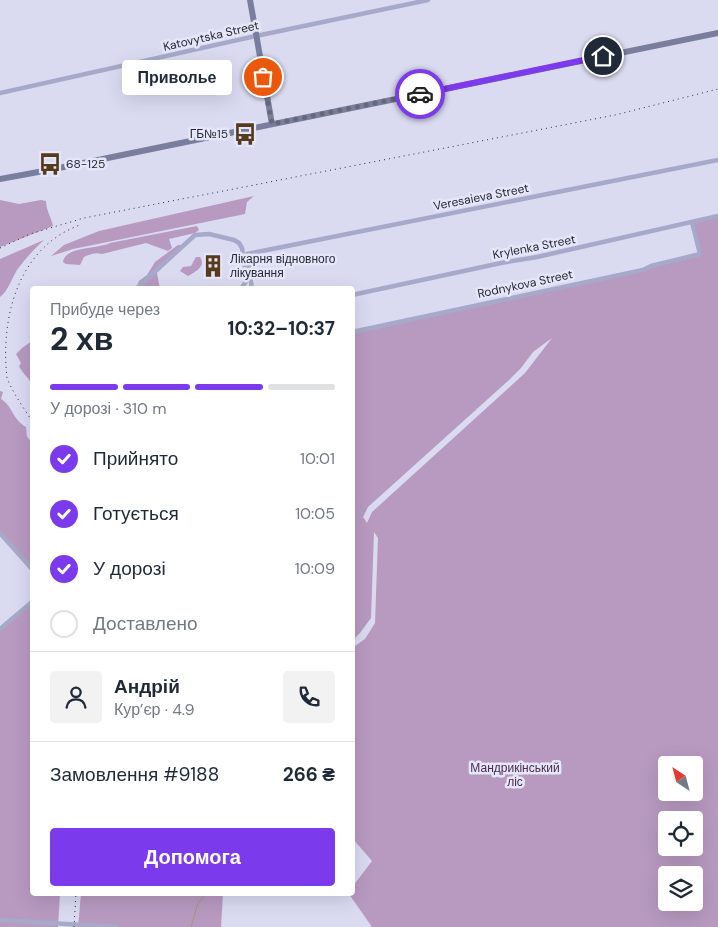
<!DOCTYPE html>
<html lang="uk">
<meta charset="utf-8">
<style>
:root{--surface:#fff;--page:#f2f2f3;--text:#1f2937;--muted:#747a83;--line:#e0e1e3;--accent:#7c3aed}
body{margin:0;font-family:"DM Sans",sans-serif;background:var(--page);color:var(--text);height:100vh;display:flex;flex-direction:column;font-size:19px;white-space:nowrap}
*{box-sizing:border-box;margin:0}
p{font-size:16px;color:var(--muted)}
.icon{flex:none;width:28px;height:28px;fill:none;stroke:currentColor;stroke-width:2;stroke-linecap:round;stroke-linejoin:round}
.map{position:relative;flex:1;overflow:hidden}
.sheet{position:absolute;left:30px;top:286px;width:325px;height:610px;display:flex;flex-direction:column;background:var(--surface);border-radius:5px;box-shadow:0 5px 20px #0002}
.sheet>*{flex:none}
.needle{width:32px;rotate:324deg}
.tools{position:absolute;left:658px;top:756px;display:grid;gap:10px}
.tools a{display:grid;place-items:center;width:45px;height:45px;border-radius:5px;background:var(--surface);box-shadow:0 5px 20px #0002;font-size:25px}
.pin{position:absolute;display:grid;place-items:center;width:42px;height:42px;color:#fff;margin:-21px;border:2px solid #fff;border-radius:50%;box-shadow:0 1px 5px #0007}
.courier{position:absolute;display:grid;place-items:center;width:50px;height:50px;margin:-25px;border:4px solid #7c3aed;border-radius:50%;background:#fff;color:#222;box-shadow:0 1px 6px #0007}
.bubble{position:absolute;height:35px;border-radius:5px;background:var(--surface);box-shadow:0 5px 20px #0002;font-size:16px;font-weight:700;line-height:35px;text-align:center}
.summary em{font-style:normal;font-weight:700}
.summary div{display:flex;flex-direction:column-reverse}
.summary{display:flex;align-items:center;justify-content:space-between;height:85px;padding:0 20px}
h1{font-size:32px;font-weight:700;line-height:38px}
.bar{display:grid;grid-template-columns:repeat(4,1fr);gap:8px 5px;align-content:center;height:60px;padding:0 20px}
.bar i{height:6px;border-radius:4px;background:var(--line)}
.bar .on{background:var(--accent)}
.bar p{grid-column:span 4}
.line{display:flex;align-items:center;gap:12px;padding:0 20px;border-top:1px solid var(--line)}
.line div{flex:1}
.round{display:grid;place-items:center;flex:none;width:52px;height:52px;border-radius:5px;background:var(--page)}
ol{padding:0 20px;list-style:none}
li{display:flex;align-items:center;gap:15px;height:55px}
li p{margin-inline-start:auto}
li .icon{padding:5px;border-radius:50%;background:var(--accent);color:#fff;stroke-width:4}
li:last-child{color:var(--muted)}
li i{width:28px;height:28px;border:2px solid var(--line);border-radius:50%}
.button{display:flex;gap:10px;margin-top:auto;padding:10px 20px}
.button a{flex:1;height:58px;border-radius:5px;background:var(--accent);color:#fff;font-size:20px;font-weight:700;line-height:58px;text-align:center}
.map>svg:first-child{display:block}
.green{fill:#b89ac0;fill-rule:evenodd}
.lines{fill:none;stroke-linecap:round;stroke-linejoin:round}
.stream{stroke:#ae9379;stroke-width:1}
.street{stroke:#a6a9c9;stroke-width:4.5}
.secondary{stroke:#787e9c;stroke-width:6}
.rail{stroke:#272a35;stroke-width:1;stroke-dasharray:1 4;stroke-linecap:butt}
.done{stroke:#666877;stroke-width:5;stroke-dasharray:0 9}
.route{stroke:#7c3aed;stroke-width:6}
.labels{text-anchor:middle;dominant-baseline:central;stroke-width:5;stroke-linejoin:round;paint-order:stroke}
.street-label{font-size:12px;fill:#272a35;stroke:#e6e6f9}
.poi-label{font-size:12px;fill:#272a35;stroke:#e6e6f9;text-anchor:start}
.park-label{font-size:12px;fill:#4b2b53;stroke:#e6e6f9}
</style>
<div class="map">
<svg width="718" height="927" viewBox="0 0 718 927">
<rect width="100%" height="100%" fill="#dadaf1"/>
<path class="green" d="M254,196L247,202L245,214L73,249L51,256L64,245L99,231Z
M0,200L19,204L41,200L46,201C46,210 51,217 53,226L0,247Z
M718,216V927H372L349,894H352L353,886L372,861L353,839L352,648L365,639L375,623L378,538L374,532L371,618L360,633L353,640V332L643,270L699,254L692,222ZM552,338L525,373L372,512L367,523L363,517L368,507L509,380L521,368L533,352ZM666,765H694V792H666ZM666,820H694V848H666ZM666,875H694V902H666Z
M197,226L199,230L195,233L169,239L172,248L168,251L146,243L102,254C96,252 90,254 84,257L80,265L66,264L63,262C65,246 99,249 110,243Z
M44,240C34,249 25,259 17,270C12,278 8,291 0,297V259Z
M178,245H183L156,268L160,289H136L139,281L147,275L155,262Z
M196,257H200C206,267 196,271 188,276L180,271L183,267L191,266Z
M32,341V387C30,377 23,375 19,366L21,363L16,354L22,348Z
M0,391L3,392L1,399C13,406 12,419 26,427L27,437L32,442V569L0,533Z
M32,602V894H60L58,927H0V629Z
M81,894H223L221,927H78Z"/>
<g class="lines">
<path class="stream" d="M191,927L198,903L206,894"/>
<path class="street" d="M0,93L256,36L428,0
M136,289L195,235L209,234L234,240L239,243L242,248L247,280L241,289
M252,289L247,254L718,160
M352,295L501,263L537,257L718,216
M352,332L643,270L651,266L700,254L692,222
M0,533L32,569
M0,629L32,602
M0,920L117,927"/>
<path class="secondary" d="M250,0L272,124
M0,179L49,170L718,33"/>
<path class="rail" d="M0,248L30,234L84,218L615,115L718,89
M32,421C23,407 13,393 7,378C0,316 19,247 80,225
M74,927L76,894"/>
</g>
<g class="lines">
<path class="done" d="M263,77L272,124L420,94"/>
<path class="route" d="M420,94L603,56"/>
</g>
<defs>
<symbol id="bus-bare" viewBox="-9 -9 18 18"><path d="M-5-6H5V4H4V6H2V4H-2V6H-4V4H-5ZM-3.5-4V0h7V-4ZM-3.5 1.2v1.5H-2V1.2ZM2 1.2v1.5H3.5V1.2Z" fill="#563a1d" stroke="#e6e6f9" stroke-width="2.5" paint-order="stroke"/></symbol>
<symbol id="building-bare" viewBox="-9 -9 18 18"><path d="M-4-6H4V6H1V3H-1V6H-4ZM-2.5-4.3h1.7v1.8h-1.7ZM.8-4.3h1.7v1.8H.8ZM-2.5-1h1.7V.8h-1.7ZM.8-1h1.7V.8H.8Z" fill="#563a1d" stroke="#e6e6f9" stroke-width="2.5" paint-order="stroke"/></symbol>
</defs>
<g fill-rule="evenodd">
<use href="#bus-bare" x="229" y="118" width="32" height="32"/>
<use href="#bus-bare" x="34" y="148" width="32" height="32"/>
<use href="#building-bare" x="197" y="250" width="32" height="32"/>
</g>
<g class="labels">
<g class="street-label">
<text transform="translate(211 36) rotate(-13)">Katovytska Street</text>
<text transform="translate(481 197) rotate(-11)">Veresaieva Street</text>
<text transform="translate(534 247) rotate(-11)">Krylenka Street</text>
<text transform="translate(525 284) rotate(-12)">Rodnykova Street</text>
</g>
<g class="poi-label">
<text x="228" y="134" text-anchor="end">ГБ№15</text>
<text x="66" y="164">68-125</text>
<text x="230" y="259">Лікарня відновного<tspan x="230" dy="14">лікування</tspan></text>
</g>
<g class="park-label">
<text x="515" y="768">Мандрикінський<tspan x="515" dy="14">ліс</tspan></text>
</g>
</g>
</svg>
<div class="tools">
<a><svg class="needle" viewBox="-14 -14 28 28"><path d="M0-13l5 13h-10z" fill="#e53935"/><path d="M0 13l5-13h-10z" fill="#747a83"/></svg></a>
<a><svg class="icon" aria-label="locate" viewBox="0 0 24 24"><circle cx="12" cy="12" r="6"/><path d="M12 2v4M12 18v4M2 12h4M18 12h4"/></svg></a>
<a><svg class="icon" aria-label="layers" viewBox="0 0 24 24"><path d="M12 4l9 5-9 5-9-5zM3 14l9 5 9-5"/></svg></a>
</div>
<div class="pin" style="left:263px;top:77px;background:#ea580c"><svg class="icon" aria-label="bag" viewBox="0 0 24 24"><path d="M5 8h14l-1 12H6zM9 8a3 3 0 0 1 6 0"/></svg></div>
<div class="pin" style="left:603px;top:56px;background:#1f2937"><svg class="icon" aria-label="home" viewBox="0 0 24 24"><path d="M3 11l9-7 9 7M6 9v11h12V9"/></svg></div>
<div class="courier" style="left:420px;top:94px"><svg class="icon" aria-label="car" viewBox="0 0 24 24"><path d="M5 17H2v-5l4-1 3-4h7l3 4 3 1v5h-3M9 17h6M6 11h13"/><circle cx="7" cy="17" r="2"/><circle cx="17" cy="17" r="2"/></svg></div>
<div class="bubble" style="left:122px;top:60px;width:110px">Приволье</div>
<section class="sheet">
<div class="summary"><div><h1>2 хв</h1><p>Прибуде через</p></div><em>10:32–10:37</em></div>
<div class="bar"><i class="on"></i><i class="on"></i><i class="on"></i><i></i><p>У дорозі · 310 m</p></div>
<ol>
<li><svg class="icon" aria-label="check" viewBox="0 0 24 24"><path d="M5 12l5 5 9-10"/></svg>Прийнято<p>10:01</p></li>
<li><svg class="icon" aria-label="check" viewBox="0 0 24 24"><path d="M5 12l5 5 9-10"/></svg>Готується<p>10:05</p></li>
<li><svg class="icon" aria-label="check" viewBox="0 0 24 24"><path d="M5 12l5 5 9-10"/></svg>У дорозі<p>10:09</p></li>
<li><i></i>Доставлено</li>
</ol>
<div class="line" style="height:90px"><a class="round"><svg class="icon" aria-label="person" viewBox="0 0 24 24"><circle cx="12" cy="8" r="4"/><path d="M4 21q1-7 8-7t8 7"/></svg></a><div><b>Андрій</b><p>Кур’єр · 4.9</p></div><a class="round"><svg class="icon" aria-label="phone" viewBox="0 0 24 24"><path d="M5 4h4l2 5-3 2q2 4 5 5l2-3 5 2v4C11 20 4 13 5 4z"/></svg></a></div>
<div class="line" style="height:65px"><div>Замовлення #9188</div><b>266 ₴</b></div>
<div class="button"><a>Допомога</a></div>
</section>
</div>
